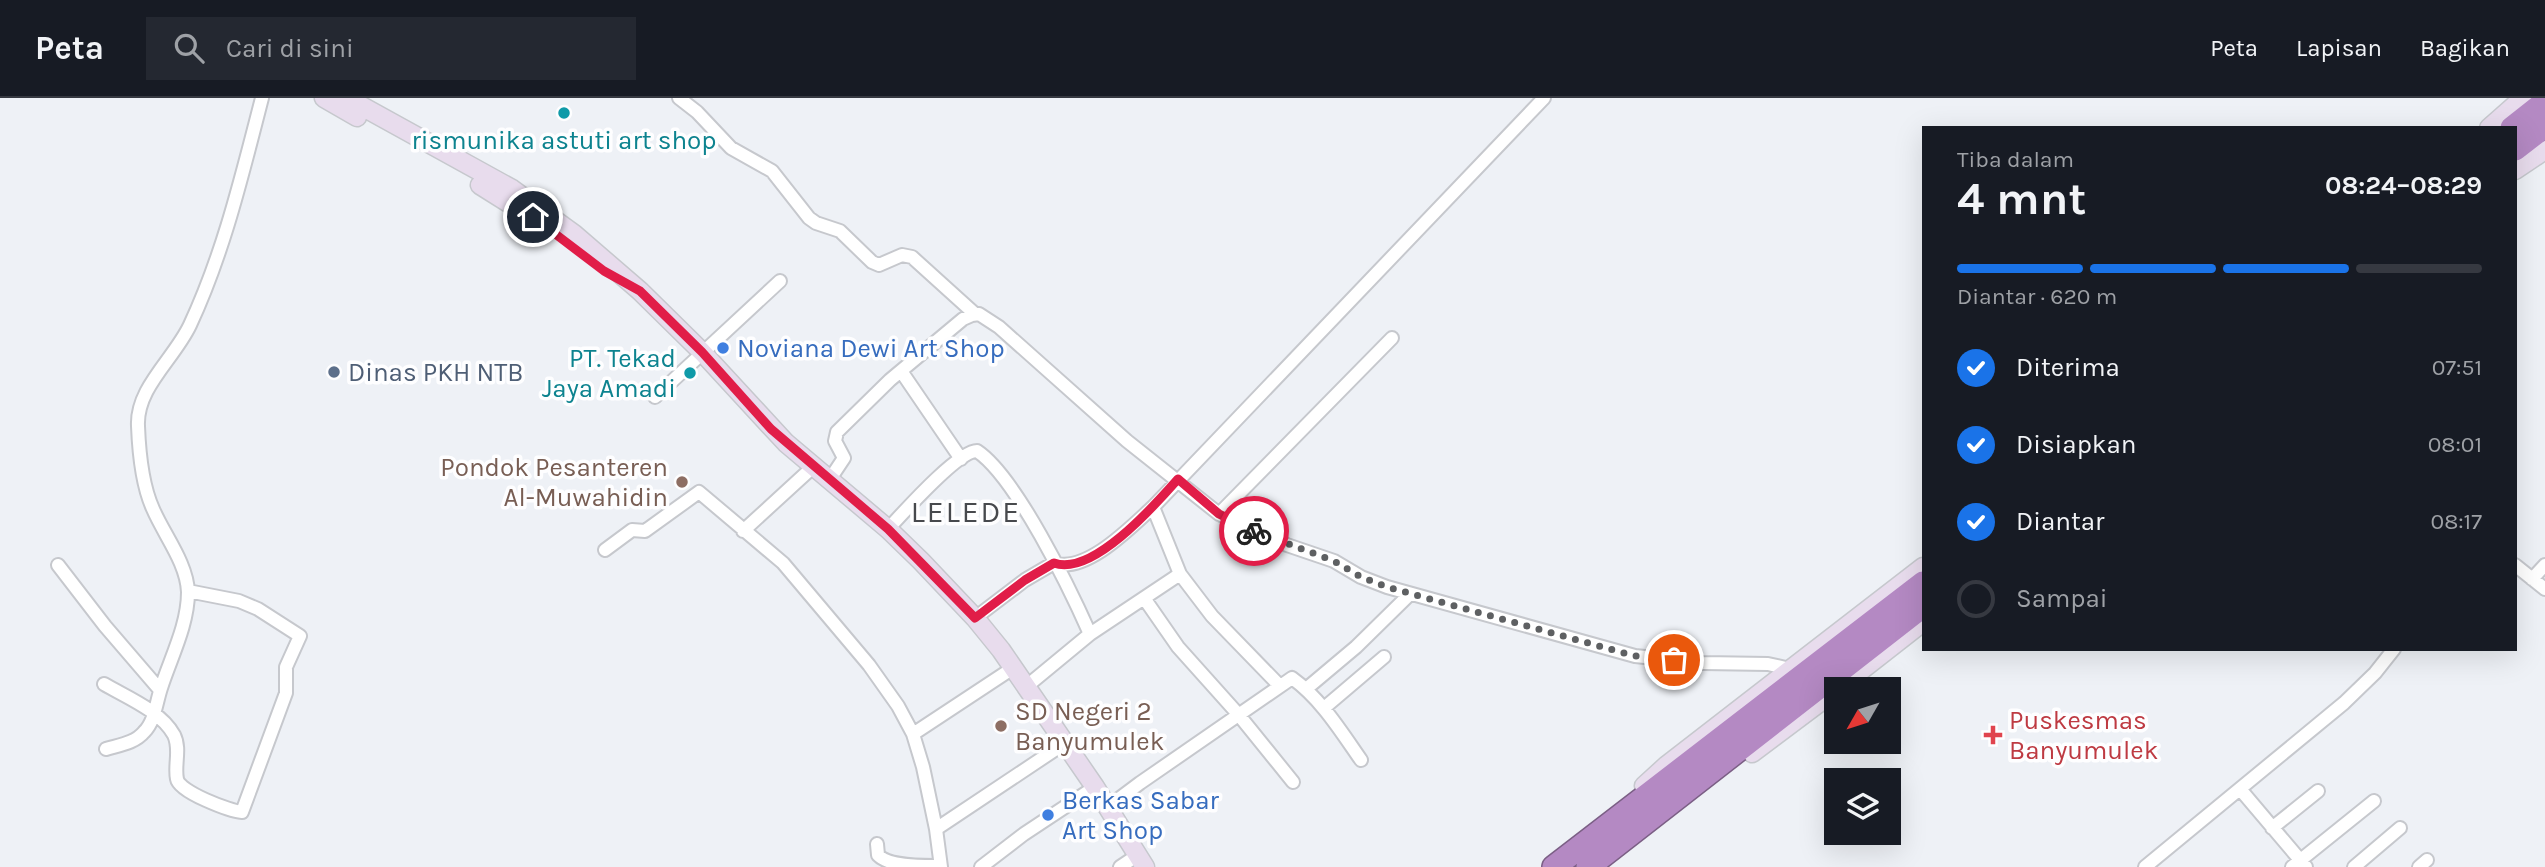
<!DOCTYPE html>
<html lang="id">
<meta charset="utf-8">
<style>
:root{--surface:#171b24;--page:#242831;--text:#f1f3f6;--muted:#9ea1a6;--line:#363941;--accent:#1a73e8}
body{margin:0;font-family:Karla,sans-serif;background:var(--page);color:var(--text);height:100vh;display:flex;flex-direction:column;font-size:26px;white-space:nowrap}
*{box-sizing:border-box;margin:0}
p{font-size:23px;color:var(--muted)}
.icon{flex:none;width:38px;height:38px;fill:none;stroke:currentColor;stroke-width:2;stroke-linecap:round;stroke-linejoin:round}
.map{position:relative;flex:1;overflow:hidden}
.details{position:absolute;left:1922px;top:28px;width:595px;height:525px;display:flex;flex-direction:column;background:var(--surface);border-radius:0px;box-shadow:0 7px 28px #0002}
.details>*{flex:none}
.needle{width:46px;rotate:231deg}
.controls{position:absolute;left:1824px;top:579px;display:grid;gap:14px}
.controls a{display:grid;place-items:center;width:77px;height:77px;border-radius:0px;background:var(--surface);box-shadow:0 7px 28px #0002;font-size:35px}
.pin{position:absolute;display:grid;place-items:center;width:60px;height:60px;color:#fff;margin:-30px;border:4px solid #fff;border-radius:50%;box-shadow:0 2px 7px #0007}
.courier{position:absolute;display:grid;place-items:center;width:70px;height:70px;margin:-35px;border:5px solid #e11d48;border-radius:50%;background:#fff;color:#222;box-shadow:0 2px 9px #0007}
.summary em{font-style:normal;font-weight:700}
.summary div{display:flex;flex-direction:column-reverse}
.summary{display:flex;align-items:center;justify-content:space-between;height:119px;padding:0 35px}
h1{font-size:46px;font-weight:700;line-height:52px}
.bar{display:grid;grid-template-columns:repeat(4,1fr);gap:10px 7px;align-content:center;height:84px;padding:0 35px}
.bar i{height:9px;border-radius:5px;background:var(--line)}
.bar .active{background:var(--accent)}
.bar p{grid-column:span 4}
ol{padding:0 35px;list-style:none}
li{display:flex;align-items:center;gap:21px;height:77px}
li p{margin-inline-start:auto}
li .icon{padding:7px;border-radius:50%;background:var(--accent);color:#fff;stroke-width:4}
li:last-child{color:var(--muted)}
li i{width:38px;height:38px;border:4px solid var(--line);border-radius:50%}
header{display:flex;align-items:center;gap:42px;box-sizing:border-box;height:98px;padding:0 35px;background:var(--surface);border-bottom:2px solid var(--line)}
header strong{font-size:33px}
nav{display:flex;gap:38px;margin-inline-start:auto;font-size:24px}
.search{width:490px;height:63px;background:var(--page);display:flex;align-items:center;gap:18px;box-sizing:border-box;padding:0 24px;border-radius:0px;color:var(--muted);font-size:26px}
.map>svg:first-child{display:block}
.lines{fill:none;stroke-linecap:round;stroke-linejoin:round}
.street-casing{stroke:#c6c8cd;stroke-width:16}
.secondary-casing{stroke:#c6c8cd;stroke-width:21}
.highway-casing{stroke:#7b5f85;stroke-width:26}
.street{stroke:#fff;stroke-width:12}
.secondary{stroke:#e8dced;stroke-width:18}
.highway{stroke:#b489c3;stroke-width:23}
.done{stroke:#5e6062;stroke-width:7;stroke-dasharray:0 12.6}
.route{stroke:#e11d48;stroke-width:9}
.culture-dot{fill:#0f9aa8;stroke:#fefeff;stroke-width:2.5}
.shop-dot{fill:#3f7fe0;stroke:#fefeff;stroke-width:2.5}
.service-dot{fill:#5c6f8a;stroke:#fefeff;stroke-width:2.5}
.education-dot{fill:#8d6e63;stroke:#fefeff;stroke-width:2.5}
.health-dot{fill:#e0444e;stroke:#fefeff;stroke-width:2.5}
.labels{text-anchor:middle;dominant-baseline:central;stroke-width:7;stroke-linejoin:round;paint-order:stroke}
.culture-label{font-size:26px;fill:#0d838f;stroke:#fefeff}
.shop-label{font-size:26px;fill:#366cbe;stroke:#fefeff;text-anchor:start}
.service-label{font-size:26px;fill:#4e5e75;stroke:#fefeff;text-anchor:start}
.education-label{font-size:26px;fill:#785e54;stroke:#fefeff;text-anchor:end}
.health-label{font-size:26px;fill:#be3a42;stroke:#fefeff;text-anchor:start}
.quarter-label{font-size:30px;letter-spacing:2px;fill:#47494d;stroke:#fefeff}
</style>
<header>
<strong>Peta</strong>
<div class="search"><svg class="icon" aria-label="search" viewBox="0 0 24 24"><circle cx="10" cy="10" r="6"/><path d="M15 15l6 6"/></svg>Cari di sini</div>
<nav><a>Peta</a><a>Lapisan</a><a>Bagikan</a></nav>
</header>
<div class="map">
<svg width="2545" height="769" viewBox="0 0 2545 769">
<rect width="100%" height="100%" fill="#eef1f6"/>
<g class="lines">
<defs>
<path id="street" d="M679,0L697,14L731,50L772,73L809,120L816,125L840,133L872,164L879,167L902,157L912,159L975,216
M901,273L961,361
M655,299L780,183
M830,381L844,360L835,343L837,334L890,282L963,221L972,217L979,216L999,229L1127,343L1219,416L1287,447L1334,463L1361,479L1387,489L1635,558L1703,565L1768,566L1790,571
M1153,409L1180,476L1212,518L1280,588
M1219,416L1392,240
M888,431C903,415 958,353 977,353C1016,379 1070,491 1090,536
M743,433L814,368
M605,452L632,432L645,433L699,394L783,465L869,567L898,608L913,636L923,669L936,731L941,769
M1054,465C1086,476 1131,429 1153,409L1544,0
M58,467L105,528L160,592
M2515,467L2545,491
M2532,481L2545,467
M1144,500L1178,549L1238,616L1293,684
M975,520L1025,482L1054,465
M104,586C126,599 161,613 174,637C181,651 174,667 177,681C179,694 230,713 242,714L286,595V569L300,538L258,511L239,503L188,493
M1027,588L1090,536L1180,476
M1306,591L1356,549L1410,496
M1324,610L1384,559
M913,636L1013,570
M106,651C119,647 135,645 144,634C155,623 156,605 161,590C171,559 188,527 188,494C187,465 164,437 153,411C142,387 139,354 138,328C136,290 174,261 190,227C224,154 242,77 262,0
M2240,691L2306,769
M1108,709L1140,685L1292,580C1321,601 1340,632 1361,662
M2272,730L2318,693
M936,731L1065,645
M877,746L878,757C889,769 923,768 940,768
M981,769L1024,736L1095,689
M1120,769L1138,757
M2145,769L2344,605L2375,575L2394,551
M2292,769L2374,703
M2354,769L2400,730
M2419,769L2427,762"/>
<path id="secondary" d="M324,0L357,19
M347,0L512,91L574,136L640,193L702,254L786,345L888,431L921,463L975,520L1001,552L1095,689L1145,769
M2489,30L2523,0
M2515,72L2545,52
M480,87L545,128
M1836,592L1923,524
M1752,655L1836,592
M1644,688L1667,667L1923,469"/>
<path id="highway" d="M2512,30L2545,4
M2515,51L2545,28
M1554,769L1923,485
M1588,769L1923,508"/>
</defs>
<use href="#street" class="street-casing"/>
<use href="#secondary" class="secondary-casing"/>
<use href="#highway" class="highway-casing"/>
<use href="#street" class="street"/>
<use href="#secondary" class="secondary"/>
<use href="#highway" class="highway"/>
</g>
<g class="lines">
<path class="done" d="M1254,433L1334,463L1361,479L1387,489L1635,558L1674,562"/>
<path class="route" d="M533,119L604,173L640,193L702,254L771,331L888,431L975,520L1025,482L1054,465C1092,479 1155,407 1178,381L1219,416L1254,433"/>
</g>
<g class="culture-dot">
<circle cx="564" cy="15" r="7"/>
<circle cx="690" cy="275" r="7"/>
</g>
<g class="shop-dot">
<circle cx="723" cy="250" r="7"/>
<circle cx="1048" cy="717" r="7"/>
</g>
<circle class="service-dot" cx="334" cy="274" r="7"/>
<g class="education-dot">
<circle cx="682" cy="384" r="7"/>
<circle cx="1001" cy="628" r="7"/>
</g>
<path class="health-dot" d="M1989.5 626.5h7v7h7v7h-7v7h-7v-7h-7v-7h7z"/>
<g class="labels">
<g class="culture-label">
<text x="564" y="42">rismunika astuti art shop</text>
<text x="676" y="260" text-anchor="end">PT. Tekad<tspan x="676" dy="30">Jaya Amadi</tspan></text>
</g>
<g class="shop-label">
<text x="737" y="250">Noviana Dewi Art Shop</text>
<text x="1062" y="702">Berkas Sabar<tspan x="1062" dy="30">Art Shop</tspan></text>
</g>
<g class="service-label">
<text x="348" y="274">Dinas PKH NTB</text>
</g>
<g class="education-label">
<text x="668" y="369">Pondok Pesanteren<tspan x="668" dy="30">Al-Muwahidin</tspan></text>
<text x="1015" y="613" text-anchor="start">SD Negeri 2<tspan x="1015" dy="30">Banyumulek</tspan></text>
</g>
<g class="health-label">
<text x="2009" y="622">Puskesmas<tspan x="2009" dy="30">Banyumulek</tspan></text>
</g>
<g class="quarter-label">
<text x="966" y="414">LELEDE</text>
</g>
</g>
</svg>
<div class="controls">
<a><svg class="needle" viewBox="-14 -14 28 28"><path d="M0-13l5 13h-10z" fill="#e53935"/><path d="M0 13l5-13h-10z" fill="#9ea1a6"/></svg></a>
<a><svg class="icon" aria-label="layers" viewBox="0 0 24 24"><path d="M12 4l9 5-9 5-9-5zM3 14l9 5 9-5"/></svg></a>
</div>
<div class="pin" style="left:1674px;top:562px;background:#ea580c"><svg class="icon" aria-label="bag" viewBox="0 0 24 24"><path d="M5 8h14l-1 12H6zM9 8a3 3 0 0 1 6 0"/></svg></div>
<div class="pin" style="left:533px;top:119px;background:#1f2937"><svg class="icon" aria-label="home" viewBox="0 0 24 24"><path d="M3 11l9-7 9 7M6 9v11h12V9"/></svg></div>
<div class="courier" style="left:1254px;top:433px"><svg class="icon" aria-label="bike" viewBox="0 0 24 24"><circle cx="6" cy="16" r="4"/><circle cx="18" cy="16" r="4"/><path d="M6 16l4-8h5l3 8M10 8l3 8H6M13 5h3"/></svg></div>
<section class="details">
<div class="summary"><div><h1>4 mnt</h1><p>Tiba dalam</p></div><em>08:24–08:29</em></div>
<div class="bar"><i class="active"></i><i class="active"></i><i class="active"></i><i></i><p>Diantar · 620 m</p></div>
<ol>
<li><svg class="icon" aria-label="check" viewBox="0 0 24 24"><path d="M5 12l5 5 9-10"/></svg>Diterima<p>07:51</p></li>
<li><svg class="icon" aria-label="check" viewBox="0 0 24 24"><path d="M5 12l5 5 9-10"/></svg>Disiapkan<p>08:01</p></li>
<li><svg class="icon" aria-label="check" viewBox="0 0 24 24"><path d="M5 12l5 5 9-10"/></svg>Diantar<p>08:17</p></li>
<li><i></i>Sampai</li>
</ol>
</section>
</div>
